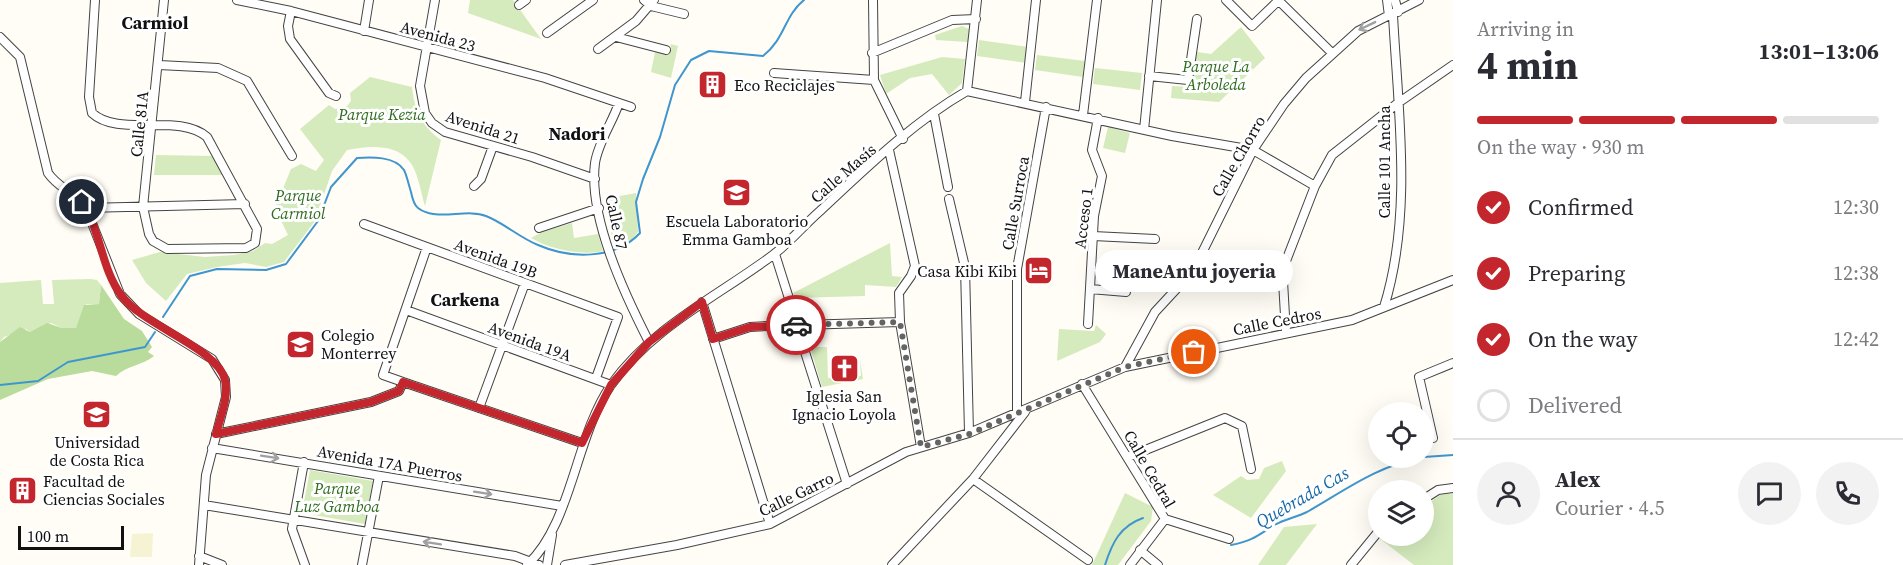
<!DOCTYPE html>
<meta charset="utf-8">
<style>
:root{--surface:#fff;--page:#f2f2f3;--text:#2b2b33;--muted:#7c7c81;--line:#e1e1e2;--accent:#c4262e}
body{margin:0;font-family:"Source Serif 4",serif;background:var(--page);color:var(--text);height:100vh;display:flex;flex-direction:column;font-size:22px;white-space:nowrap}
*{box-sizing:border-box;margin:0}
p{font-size:20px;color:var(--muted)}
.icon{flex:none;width:33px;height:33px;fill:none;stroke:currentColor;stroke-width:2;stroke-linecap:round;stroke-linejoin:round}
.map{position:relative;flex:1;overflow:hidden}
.sheet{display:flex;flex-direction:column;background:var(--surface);width:450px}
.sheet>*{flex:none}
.fabs{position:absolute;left:1368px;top:402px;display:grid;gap:12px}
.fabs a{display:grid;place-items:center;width:66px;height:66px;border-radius:50%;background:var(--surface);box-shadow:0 6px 24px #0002;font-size:30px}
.scale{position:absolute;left:18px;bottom:15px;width:106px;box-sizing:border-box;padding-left:6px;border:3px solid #111;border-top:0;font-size:16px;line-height:21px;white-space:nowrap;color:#111;-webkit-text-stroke:4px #fff;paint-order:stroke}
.pin{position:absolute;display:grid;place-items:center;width:51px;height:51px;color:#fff;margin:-26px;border:3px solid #fff;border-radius:50%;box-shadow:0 2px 6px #0007}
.courier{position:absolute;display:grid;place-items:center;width:60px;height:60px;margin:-30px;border:4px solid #c4262e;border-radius:50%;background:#fff;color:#222;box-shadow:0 2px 8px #0007}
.bubble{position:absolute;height:42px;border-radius:21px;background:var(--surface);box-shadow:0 6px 24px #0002;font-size:20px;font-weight:700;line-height:42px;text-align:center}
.overview em{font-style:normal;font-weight:700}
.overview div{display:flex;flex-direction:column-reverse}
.overview{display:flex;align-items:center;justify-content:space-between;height:102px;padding:0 24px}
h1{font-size:39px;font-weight:700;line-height:45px}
.bar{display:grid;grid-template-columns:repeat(4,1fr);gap:9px 6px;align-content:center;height:72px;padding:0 24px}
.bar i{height:8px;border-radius:4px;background:var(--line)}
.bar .on{background:var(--accent)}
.bar p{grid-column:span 4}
.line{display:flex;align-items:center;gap:15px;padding:0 24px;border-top:2px solid var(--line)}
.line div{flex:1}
.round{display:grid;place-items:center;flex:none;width:63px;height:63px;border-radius:32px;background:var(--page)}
ol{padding:0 24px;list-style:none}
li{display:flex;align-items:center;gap:18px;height:66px}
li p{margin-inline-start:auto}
li .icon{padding:6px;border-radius:50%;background:var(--accent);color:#fff;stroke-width:4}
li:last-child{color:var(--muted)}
li i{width:33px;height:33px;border:3px solid var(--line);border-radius:50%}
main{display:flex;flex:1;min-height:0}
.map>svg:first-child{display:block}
.farmland{fill:#f6f3d4}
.green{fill:#d5ebbd}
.forest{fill:#b9dc9c}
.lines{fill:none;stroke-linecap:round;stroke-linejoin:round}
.stream{stroke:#3f96cf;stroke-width:2}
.minor-casing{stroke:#444;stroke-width:10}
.minor{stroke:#fff;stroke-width:8}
.oneway{stroke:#a0a0a0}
.done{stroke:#646461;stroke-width:6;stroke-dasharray:0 10.8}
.route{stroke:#c4262e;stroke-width:8}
.labels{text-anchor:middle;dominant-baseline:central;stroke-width:6;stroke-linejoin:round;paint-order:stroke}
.street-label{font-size:16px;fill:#111;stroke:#fff}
.park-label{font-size:16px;font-style:italic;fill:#2f6b1f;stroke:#fff}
.poi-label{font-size:16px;fill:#111;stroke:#fff;text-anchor:start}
.neighbourhood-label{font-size:18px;font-weight:bold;fill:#111;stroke:#fff}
.water-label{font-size:18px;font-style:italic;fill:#1768a6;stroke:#fff}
</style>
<main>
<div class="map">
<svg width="1453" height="565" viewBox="0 0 1453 565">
<rect width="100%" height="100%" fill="#fffdf5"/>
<path class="farmland" d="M153,533L152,557H130L132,534Z"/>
<path class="green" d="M470,0H513L541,39L468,13Z
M962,26L969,29L968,42L936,40L935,35Z
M1241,27L1265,58L1219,102L1171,98L1172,86L1189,87L1192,84L1197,52L1211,54Z
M979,40L1029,47L1027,63L977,56Z
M671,44L678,46L671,78L651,72L655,52L669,54Z
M1037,55L1085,61L1083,77L1035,70Z
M942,57L965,59L962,83L949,95L932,74L910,78L886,94L880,75Z
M1095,68L1142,73L1140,90L1093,84Z
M370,77L412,87C415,112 421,125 441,140L425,206C421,193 418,171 409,161C395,143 367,146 347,150L332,171L315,221L284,262L266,267L245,263L217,267L187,274L166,301L146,283L132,260L160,252L205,257L234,255L253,251L265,243L272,244L288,235L275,208L291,169L301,164L316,171L324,160L300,129L329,105L335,109L347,106L351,101L350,93Z
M1108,127L1130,133L1125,153L1103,148Z
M156,155L214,156L225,175H154Z
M636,193L638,232L631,241L614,247L604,199Z
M572,223L574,238L598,234L603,251C581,256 550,249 531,238L542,232Z
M890,243L892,276L902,277L896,287L865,285V296L795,298L793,293Z
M91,279L97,280L101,285L99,304H86L76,328H62L51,323L30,332L26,329L4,337L0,342V283L41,280L43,304H54L52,280Z
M1096,325L1106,334L1100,342L1057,361L1059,329L1094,331Z
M810,347H827L828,378L861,376L860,359L863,379L822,387Z
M1282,461L1286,471L1251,518L1213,495L1241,476L1247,480L1259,479L1264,468Z
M310,470L373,481L365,524L302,513Z
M1125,493L1153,507L1151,521L1118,565H1092Z
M1453,493V565H1414L1379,538L1382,536H1424V507L1440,495Z
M1317,524L1286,565H1258L1284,527Z"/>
<path class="forest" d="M101,285L124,319L142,331L152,347L148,352L154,356C142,366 127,365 116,376L92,371L48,379L0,400V342L20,327L30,332L47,323L62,328H76L84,305L99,304Z"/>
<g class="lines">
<path class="stream" d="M163,317L190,276L217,269L266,270L286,264L318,221L331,187L357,158C371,157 395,156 404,170C407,176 409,186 411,192C412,197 414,205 418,208C436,222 466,208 486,216C504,223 520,238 538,245C570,259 615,260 640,233L636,202L643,179L660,137L675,85L691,60L709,51L763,56C785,39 784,16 804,0
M0,385L38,381L68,362L145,347L155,332
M1424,457L1453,455
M1231,545C1253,541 1258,535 1276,524C1286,519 1297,517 1307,512C1344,491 1377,466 1420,458
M1105,565C1112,543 1120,526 1143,518"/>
<defs>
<path id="minor" d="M95,0L89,97L92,113C119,138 178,112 207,137L257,229L255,243L246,248L167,249L153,241L149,234L143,207L164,0
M237,0L291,11L545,78L631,107
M435,0L420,86L425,113L432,123L445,132L532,157L595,179
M644,0L651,6L684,14
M873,0L874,80L903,139
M1226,0L1252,26L1279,0
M1278,0L1332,53
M1387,0L1389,16
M1395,0L1398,12
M519,5L526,0
M291,11L288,26L290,39L329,93L336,96
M364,31L369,0
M547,33L593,0
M0,37L20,57L48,173C58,188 76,193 86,208L120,294L139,314L212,359L225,380L226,397L206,475L199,565
M616,37L666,50
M598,49L636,21L654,0
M872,53L952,20L976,19
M159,65L218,68L247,81L292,156
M774,73L874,80
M1149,76L1188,80L1197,19
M967,91L977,0
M1025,102L1036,0
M619,103C612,123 598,143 595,163C588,217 625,295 649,342
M934,114L948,187
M1083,115L1097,0
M1144,130L1157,0
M889,150L915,266L911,276L899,293L900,322L921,447
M474,186L481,179L493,146
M949,199L965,267L969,433
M86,208L245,204
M364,224L618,317L596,378
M539,228L599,208
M1093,236L1155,239
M775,254L803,343
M1090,289L1126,292
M702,302L770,524
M1384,307C1413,214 1398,111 1393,15
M406,310L611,385
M1088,324L1094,216L1102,176L1092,150L1098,118
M1286,333L1283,281L1286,261L1315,186L1332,155L1398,103L1453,65
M713,339L750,327L768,326L900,322
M805,352L847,484
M1125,367L1155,312L1193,271L1253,150L1284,104L1306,78L1358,31L1419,0
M403,382L383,375L427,247
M1082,384L1165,519L1130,565
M479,408L525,283
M1017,414V269L1046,107
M216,434L371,402L399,391L403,382L582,443
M1433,438L1419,377L1453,363
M212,448L562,506
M1128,457L1225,418L1242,426L1251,469
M304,462L292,529L305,565
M973,479L1088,560
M1424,499L1438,490L1453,488
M204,505L515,556L539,565
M1165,519L1229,539
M1140,550L1158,565
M199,556L222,565
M362,565L379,476
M527,565C572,524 575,437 611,385C652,327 718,296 773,255C790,242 804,225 820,211C865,169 913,122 967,91L1172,136L1253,150L1315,186
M547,565L552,535
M565,565L677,545L770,524L906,452L969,433L1125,367L1352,320L1453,280
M892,565L973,479L1025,412
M1351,565L1378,532"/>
</defs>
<use href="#minor" class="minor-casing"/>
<use href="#minor" class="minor"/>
</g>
<defs><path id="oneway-shaft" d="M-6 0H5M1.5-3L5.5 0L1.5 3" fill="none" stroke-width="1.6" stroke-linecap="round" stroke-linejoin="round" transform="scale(1.5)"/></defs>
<g class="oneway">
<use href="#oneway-shaft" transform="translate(1367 26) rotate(154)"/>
<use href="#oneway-shaft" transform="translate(270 457) rotate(9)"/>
<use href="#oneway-shaft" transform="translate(483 493) rotate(9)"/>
<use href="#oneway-shaft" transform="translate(432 543) rotate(-171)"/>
</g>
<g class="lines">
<path class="done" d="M796,325L900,322L921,447L969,434L1125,367L1194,352"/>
<path class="route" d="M82,202C101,231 101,268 121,295C143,326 218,348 225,380C229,397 220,418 216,434L371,402L399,391L403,382L582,443L611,385L649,342L702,302L713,339L750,327L796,325"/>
</g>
<defs>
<symbol id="building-square" viewBox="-11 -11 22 22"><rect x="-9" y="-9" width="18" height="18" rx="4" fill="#c4262e" stroke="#fff"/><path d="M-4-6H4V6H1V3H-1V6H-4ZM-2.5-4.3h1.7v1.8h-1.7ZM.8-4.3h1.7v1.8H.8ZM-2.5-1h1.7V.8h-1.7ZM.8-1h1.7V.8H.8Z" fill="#fff"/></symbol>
<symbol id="school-square" viewBox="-11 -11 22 22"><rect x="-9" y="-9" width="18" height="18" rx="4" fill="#c4262e" stroke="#fff"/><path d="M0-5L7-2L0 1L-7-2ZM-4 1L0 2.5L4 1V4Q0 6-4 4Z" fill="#fff"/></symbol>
<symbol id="hotel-square" viewBox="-11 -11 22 22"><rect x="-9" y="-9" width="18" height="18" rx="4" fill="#c4262e" stroke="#fff"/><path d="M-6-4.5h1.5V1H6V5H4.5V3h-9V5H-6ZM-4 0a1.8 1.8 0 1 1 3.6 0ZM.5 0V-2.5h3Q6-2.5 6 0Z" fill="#fff"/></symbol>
<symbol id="church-square" viewBox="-11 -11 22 22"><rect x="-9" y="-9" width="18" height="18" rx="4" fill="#c4262e" stroke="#fff"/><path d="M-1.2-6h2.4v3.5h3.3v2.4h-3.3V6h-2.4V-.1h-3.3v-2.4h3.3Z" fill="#fff"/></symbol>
<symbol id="university-square" viewBox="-11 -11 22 22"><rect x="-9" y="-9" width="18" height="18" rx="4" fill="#c4262e" stroke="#fff"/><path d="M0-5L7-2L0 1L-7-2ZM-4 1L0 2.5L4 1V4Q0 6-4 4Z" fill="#fff"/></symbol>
</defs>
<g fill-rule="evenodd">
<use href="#building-square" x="696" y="68" width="33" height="33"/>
<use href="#school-square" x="720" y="176" width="33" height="33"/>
<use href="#hotel-square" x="1022" y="254" width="33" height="33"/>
<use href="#school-square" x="284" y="328" width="33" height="33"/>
<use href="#church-square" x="828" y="352" width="33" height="33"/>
<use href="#university-square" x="80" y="398" width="33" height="33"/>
<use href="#building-square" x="6" y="474" width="33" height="33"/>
</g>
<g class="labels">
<g class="street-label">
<text transform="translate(438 36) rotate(15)">Avenida 23</text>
<text transform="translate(139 124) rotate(-84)">Calle 81A</text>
<text transform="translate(483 127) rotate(18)">Avenida 21</text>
<text transform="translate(1238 156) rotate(-60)">Calle Chorro</text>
<text transform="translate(1384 162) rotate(-90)">Calle 101 Ancha</text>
<text transform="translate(843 173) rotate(-41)">Calle Masís</text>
<text transform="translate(1015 203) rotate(-80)">Calle Surroca</text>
<text transform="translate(1083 218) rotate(-83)">Acceso 1</text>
<text transform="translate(617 222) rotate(78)">Calle 87</text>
<text transform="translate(496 258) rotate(20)">Avenida 19B</text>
<text transform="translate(1277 321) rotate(-11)">Calle Cedros</text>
<text transform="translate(530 341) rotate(20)">Avenida 19A</text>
<text transform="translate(390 463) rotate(10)">Avenida 17A Puerros</text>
<text transform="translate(1150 469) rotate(60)">Calle Cedral</text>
<text transform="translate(796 494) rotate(-26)">Calle Garro</text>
</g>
<g class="park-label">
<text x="1216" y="66">Parque La<tspan x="1216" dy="18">Arboleda</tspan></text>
<text x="382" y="114">Parque Kezia</text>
<text x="298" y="195">Parque<tspan x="298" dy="18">Carmiol</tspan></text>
<text x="337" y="488">Parque<tspan x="337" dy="18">Luz Gamboa</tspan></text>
</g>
<g class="poi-label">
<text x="734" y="85">Eco Reciclajes</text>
<text x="737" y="221" text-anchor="middle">Escuela Laboratorio<tspan x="737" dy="18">Emma Gamboa</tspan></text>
<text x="1017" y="271" text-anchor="end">Casa Kibi Kibi</text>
<text x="321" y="335">Colegio<tspan x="321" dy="18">Monterrey</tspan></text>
<text x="844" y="396" text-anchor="middle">Iglesia San<tspan x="844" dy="18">Ignacio Loyola</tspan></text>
<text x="97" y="442" text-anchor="middle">Universidad<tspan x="97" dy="18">de Costa Rica</tspan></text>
<text x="43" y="481">Facultad de<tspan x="43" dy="18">Ciencias Sociales</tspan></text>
</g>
<g class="neighbourhood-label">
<text x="155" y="22">Carmiol</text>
<text x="577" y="133">Nadori</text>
<text x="465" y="299">Carkena</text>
</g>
<g class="water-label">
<text transform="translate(1302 497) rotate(-30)">Quebrada Cas</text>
</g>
</g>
</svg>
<div class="fabs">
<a><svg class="icon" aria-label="locate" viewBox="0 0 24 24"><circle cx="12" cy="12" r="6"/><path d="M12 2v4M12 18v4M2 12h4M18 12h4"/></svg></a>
<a><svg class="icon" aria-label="layers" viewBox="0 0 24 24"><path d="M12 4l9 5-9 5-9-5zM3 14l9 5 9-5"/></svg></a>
</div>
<div class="scale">100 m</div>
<div class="pin" style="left:1194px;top:352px;background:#ea580c"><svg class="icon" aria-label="bag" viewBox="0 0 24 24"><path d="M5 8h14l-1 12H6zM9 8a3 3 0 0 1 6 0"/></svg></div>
<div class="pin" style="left:82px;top:202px;background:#1f2937"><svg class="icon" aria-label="home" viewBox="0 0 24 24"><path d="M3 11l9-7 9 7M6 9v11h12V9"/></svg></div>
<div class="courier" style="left:796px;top:325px"><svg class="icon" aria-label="car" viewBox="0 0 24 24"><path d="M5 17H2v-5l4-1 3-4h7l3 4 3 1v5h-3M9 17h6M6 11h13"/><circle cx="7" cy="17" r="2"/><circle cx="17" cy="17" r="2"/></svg></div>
<div class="bubble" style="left:1095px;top:250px;width:198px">ManeAntu joyeria</div>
</div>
<section class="sheet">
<div class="overview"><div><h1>4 min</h1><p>Arriving in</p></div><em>13:01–13:06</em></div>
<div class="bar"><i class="on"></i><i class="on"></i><i class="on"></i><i></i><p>On the way · 930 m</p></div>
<ol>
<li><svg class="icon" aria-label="check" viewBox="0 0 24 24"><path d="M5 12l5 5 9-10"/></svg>Confirmed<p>12:30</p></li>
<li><svg class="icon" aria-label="check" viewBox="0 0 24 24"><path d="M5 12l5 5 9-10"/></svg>Preparing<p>12:38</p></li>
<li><svg class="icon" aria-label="check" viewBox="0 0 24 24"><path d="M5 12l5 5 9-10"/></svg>On the way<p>12:42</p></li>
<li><i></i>Delivered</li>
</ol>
<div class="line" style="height:108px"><a class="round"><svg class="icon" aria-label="person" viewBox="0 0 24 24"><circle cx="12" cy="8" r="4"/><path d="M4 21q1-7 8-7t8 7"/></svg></a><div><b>Alex</b><p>Courier · 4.5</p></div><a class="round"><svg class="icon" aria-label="chat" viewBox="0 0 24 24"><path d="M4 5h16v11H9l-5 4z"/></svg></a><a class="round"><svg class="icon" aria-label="phone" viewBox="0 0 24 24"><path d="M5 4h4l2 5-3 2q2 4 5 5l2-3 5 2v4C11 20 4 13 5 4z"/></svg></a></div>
</section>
</main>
